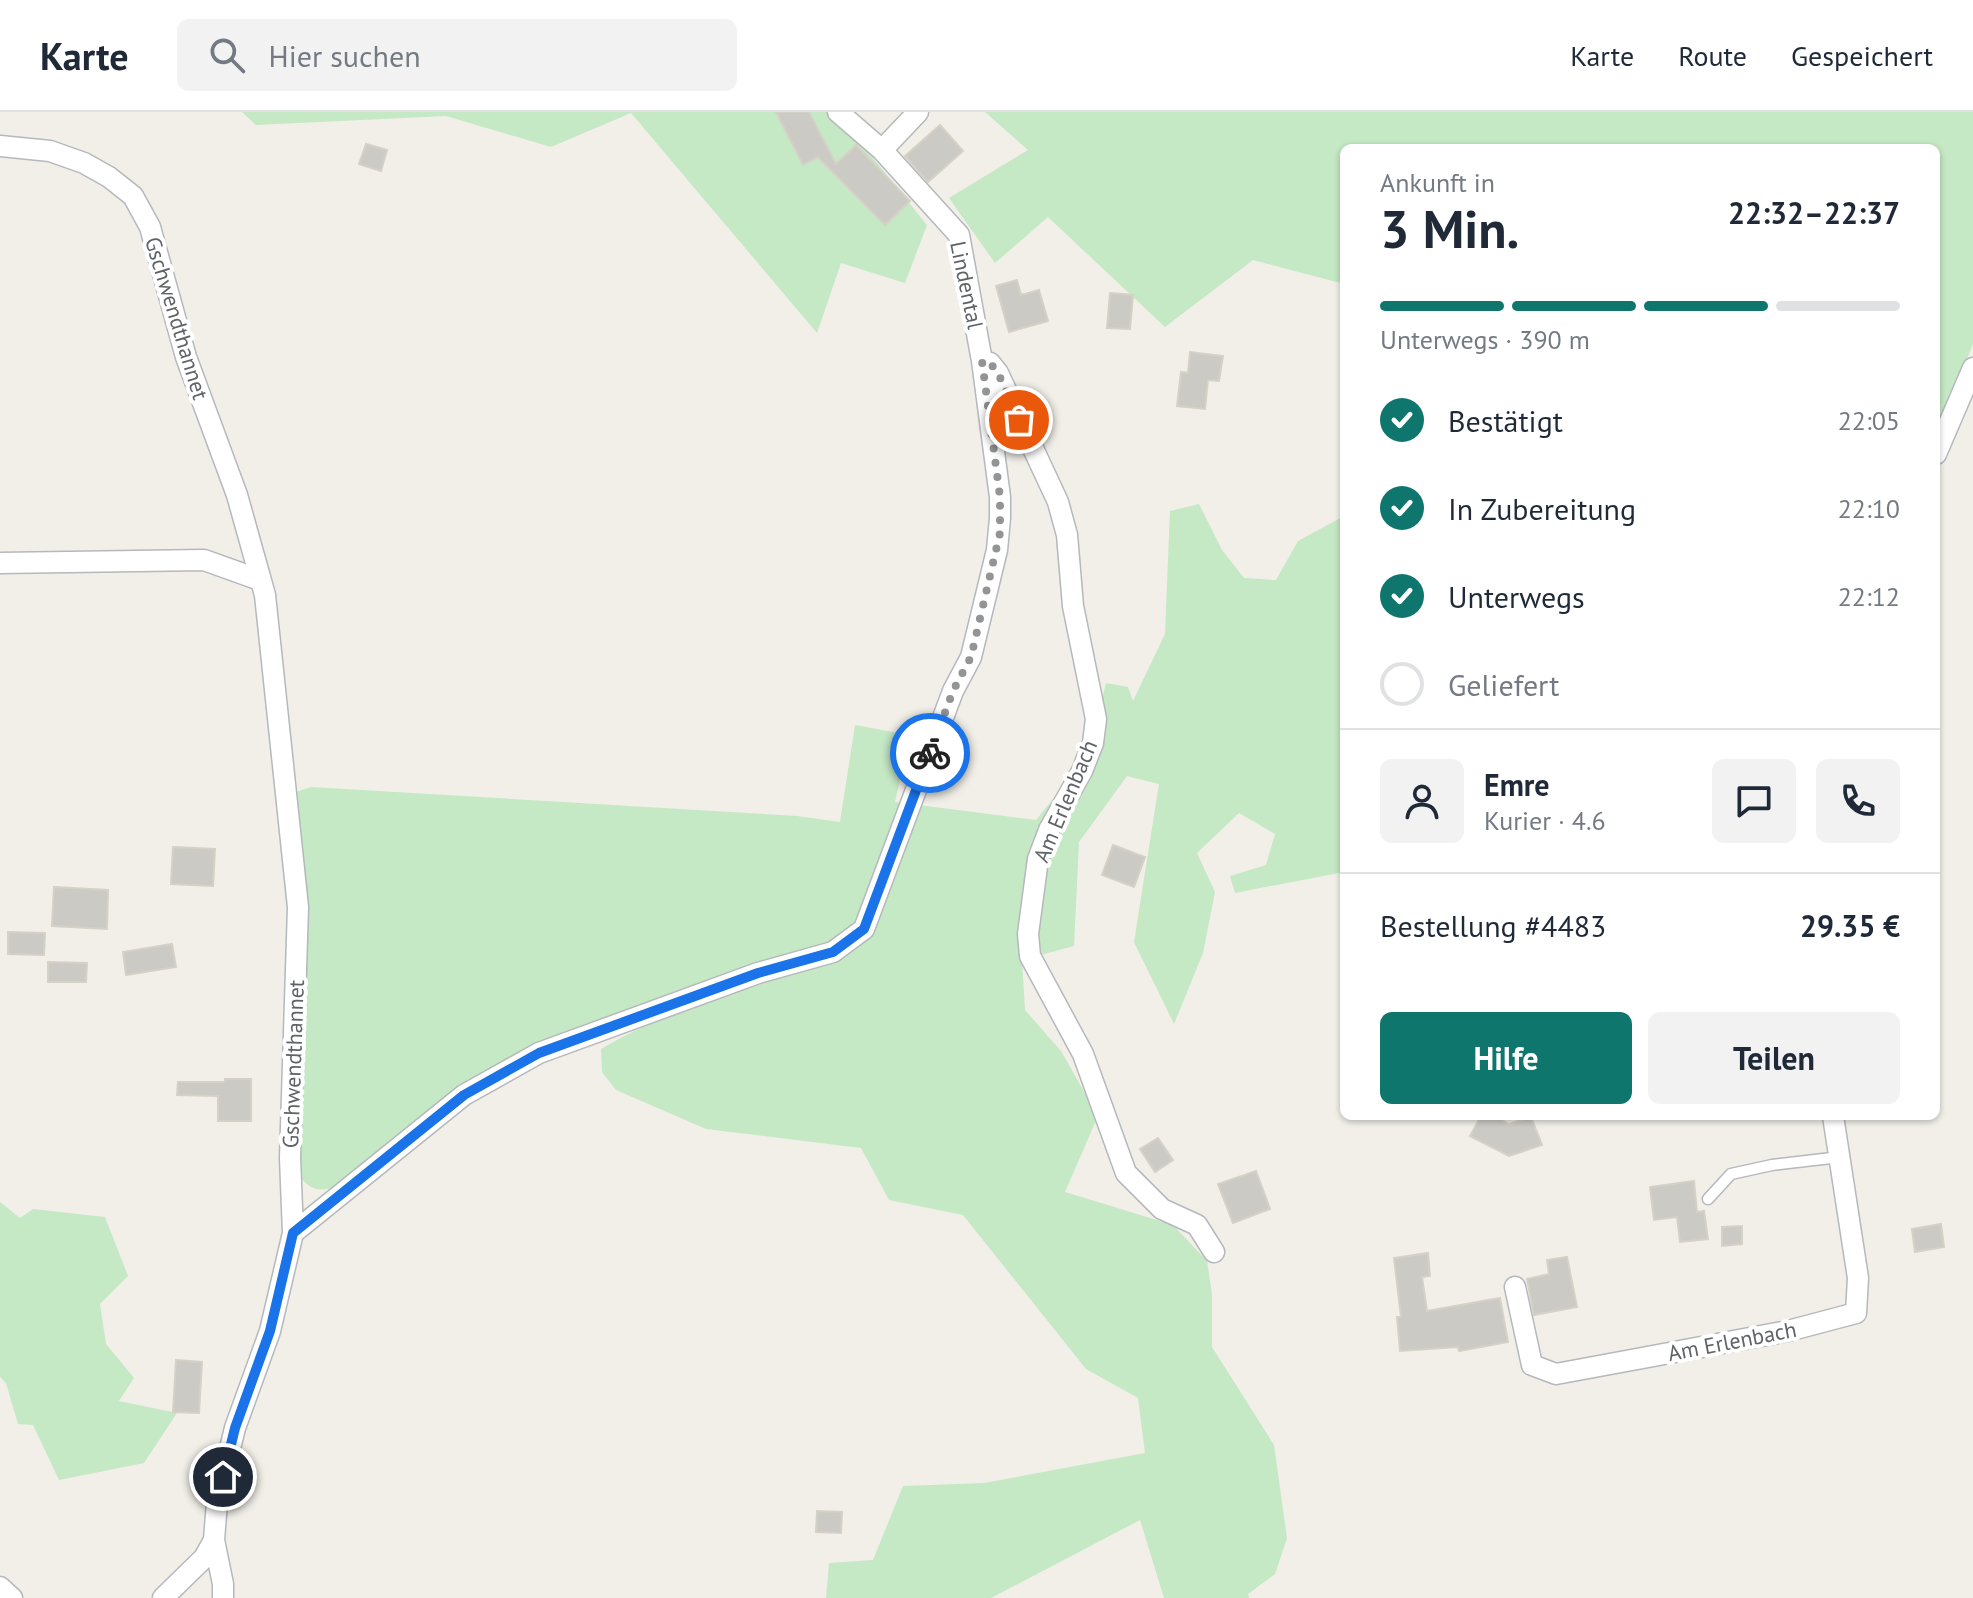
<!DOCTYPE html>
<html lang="de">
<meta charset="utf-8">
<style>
:root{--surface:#fff;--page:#f2f2f3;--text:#1f2937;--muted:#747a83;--line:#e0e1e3;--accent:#0f766e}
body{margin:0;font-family:"PT Sans",sans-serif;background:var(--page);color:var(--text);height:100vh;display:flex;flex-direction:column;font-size:30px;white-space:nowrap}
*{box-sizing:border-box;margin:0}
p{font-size:26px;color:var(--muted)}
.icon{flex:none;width:44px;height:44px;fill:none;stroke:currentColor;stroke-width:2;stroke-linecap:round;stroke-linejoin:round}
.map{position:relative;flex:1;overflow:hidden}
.panel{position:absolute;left:1340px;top:32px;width:600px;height:976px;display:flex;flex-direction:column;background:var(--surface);border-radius:12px;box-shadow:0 2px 6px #0004}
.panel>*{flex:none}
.pin{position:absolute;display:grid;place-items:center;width:68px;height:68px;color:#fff;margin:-34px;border:4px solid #fff;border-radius:50%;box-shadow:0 2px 8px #0007}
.courier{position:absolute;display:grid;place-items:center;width:80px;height:80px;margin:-40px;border:6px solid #1a73e8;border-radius:50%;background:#fff;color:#222;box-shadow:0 2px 10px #0007}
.overview em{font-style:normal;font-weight:700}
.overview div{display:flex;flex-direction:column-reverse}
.overview{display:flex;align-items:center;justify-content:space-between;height:136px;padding:0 40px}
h1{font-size:52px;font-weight:700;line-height:60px}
.bar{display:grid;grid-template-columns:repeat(4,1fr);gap:12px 8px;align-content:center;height:96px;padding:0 40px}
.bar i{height:10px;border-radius:6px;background:var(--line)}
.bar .selected{background:var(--accent)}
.bar p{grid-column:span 4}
.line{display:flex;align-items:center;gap:20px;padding:0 40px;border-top:2px solid var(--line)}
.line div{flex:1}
.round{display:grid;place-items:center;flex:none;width:84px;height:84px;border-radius:12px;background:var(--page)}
ol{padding:0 40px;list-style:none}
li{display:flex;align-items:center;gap:24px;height:88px}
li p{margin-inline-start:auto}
li .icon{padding:8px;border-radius:50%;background:var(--accent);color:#fff;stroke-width:4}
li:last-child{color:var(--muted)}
li i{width:44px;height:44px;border:4px solid var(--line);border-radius:50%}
.button{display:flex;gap:16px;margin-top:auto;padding:16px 40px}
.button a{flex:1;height:92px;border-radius:12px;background:var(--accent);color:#fff;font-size:32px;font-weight:700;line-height:92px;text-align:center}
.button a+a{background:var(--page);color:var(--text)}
header{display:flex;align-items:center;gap:48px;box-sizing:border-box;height:112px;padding:0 40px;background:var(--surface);border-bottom:2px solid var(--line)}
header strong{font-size:38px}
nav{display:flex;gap:44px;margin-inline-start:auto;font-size:28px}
.search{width:560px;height:72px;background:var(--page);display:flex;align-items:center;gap:20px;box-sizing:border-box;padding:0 28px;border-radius:12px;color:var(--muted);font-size:30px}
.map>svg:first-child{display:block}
.green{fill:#c5e8c5}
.building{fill:#cccac5;stroke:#d6d1c6;stroke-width:2}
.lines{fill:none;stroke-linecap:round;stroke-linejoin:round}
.lane-casing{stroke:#b5b8bc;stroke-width:13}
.street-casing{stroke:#b5b8bc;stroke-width:23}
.lane{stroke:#fff;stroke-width:10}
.street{stroke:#fff;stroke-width:20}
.done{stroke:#929495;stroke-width:8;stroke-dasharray:0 14.4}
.route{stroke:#1a73e8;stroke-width:10}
.labels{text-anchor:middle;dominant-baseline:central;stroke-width:8;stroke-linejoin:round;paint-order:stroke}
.street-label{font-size:22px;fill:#5f6368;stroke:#fff}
</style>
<header>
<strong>Karte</strong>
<div class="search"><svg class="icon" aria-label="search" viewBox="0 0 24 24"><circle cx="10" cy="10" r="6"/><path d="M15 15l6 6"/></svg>Hier suchen</div>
<nav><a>Karte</a><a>Route</a><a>Gespeichert</a></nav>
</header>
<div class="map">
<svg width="1973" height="1486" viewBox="0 0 1973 1486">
<rect width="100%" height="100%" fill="#f1efe8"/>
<path class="green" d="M242,0H836L927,113L905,171L841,151L817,221L631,1L551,35L446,4L256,13Z
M985,0H1973V232L1936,322V36H1344V172L1253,148L1165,215L1048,105L995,151L949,86L1028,38Z
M1199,392L1222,438L1244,466L1276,468L1298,429L1344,404V760L1235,781L1230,764L1266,753L1275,722L1239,701L1197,741L1215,780L1203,841L1174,912L1134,830L1159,672L1127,664L1079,730L1074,834L1022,848L1025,898L1061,939L1098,1004L1065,1080L1173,1113L1207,1149L1212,1182V1235L1274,1333L1287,1426L1275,1462L1248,1482L1249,1486H1164L1140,1408L991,1486H826L829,1451L873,1448L903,1374L984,1371L1145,1341L1138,1286L1086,1257L963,1103L889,1088L861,1036L706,1017L616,978L602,960L601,937C675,894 766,868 848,843L837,826L459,976L332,1076C316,1080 308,1076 298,1062L293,681L311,675L797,704L840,710L855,613L910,623L895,690L1036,708L1087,645L1106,571L1128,575L1133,589L1165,522L1170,399Z
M0,1090L20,1106L33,1097L105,1105L128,1164L100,1192L106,1232L134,1266L119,1289L177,1301L144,1351L59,1368L33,1313L18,1312L6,1271L0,1265Z"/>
<path class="building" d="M776,0H809L836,52L856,33L910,89L885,113L818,45L803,53Z
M940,13L963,39L928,70L905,44Z
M366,32L387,38L381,59L359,52Z
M1017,168L1021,183L1039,178L1048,209L1009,220L996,174Z
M1110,181L1133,183L1130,217L1107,216Z
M1190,240L1223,244L1219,269L1208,268L1205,297L1177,294L1181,260L1188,261Z
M1113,733L1145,745L1134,775L1102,763Z
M173,735L215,737L213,774L171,772Z
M54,775L108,778L107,817L52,814Z
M8,820L45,821L44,843L8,842Z
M172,832L176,855L126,863L123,840Z
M48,850L87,851L86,870H48Z
M225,967H251V1009H218V984L177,983L178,970H225Z
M1481,1004H1495L1509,1012L1531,1005L1542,1033L1509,1044L1470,1024Z
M1158,1026L1173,1048L1155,1060L1140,1037Z
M1256,1059L1270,1097L1233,1111L1218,1072Z
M1694,1069L1697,1100L1704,1099L1708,1127L1680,1130L1677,1105L1654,1108L1650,1075Z
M1941,1112L1944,1135L1915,1140L1912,1117Z
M1742,1114V1132L1722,1134V1115Z
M1428,1141L1430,1164L1422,1165L1427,1199L1500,1186L1508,1230L1459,1239L1458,1235L1400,1239L1397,1205H1401L1394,1146Z
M1567,1145L1577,1195L1534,1203L1527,1167L1549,1162L1547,1148Z
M176,1248L202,1250L199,1301L173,1300Z
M817,1399L842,1400L841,1421L816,1420Z"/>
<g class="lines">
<defs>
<path id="lane" d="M1708,1087L1731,1062L1772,1053L1840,1045"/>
<path id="street" d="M0,34L50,39L84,51L109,65L133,84L150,115L186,245L237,383L265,483L298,795L290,1046L293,1121L270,1219L235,1316L217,1390L214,1428L223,1472V1486
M882,38L918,0
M982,249L990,251L998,261L1058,390L1067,423L1073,494L1096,607L1093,631L1082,659L1049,718L1038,747L1028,822L1030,844L1083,942L1126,1061L1162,1097L1197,1113L1214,1140
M1936,342L1973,256
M0,451L204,448L260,468
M293,1121L464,983L539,941L758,861L833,840L864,817L953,579L971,545L997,438L1000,406V385L982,249L959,123L882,38L838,0
M1515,1175L1532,1253L1556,1262L1788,1219L1856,1201L1858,1166L1833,1004
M0,1475L12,1486
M163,1486L204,1446L214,1428"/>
</defs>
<use href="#lane" class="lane-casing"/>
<use href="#street" class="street-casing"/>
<use href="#lane" class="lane"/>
<use href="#street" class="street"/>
</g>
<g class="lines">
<path class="done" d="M930,641L953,579L971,545L1000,421V385L982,249L990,251L998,261L1019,308"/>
<path class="route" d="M223,1365L235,1316L270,1219L293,1121L464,983L539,941L758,861L833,840L864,817L930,641"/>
</g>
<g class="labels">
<g class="street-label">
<text transform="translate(967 173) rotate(78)">Lindental</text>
<text transform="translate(177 206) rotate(73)">Gschwendthannet</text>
<text transform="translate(1065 689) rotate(-67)">Am Erlenbach</text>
<text transform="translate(293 952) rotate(-88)">Gschwendthannet</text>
<text transform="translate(1732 1229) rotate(-11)">Am Erlenbach</text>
</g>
</g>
</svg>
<div class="pin" style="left:1019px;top:308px;background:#ea580c"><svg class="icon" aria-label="bag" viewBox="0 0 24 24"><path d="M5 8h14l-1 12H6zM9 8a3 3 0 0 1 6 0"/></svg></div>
<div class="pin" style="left:223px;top:1365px;background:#1f2937"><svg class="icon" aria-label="home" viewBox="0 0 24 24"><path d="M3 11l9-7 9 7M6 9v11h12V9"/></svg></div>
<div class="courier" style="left:930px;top:641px"><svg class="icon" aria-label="bike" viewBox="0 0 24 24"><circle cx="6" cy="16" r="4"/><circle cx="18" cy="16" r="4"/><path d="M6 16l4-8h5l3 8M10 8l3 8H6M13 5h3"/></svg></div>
<section class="panel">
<div class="overview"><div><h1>3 Min.</h1><p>Ankunft in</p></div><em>22:32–22:37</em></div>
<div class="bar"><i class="selected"></i><i class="selected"></i><i class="selected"></i><i></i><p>Unterwegs · 390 m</p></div>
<ol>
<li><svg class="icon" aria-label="check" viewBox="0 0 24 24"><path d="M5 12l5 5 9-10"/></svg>Bestätigt<p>22:05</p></li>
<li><svg class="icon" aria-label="check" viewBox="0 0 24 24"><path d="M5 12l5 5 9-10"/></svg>In Zubereitung<p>22:10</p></li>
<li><svg class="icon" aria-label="check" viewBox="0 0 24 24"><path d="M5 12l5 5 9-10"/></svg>Unterwegs<p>22:12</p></li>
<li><i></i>Geliefert</li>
</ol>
<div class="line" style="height:144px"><a class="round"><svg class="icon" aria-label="person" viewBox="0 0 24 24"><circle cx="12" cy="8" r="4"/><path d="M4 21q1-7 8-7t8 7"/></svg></a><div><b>Emre</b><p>Kurier · 4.6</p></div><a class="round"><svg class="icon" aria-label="chat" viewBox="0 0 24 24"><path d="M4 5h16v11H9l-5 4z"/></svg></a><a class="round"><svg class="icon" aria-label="phone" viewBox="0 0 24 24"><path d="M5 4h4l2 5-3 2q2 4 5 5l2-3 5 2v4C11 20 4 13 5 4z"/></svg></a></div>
<div class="line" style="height:104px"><div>Bestellung #4483</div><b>29.35 €</b></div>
<div class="button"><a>Hilfe</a><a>Teilen</a></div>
</section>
</div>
